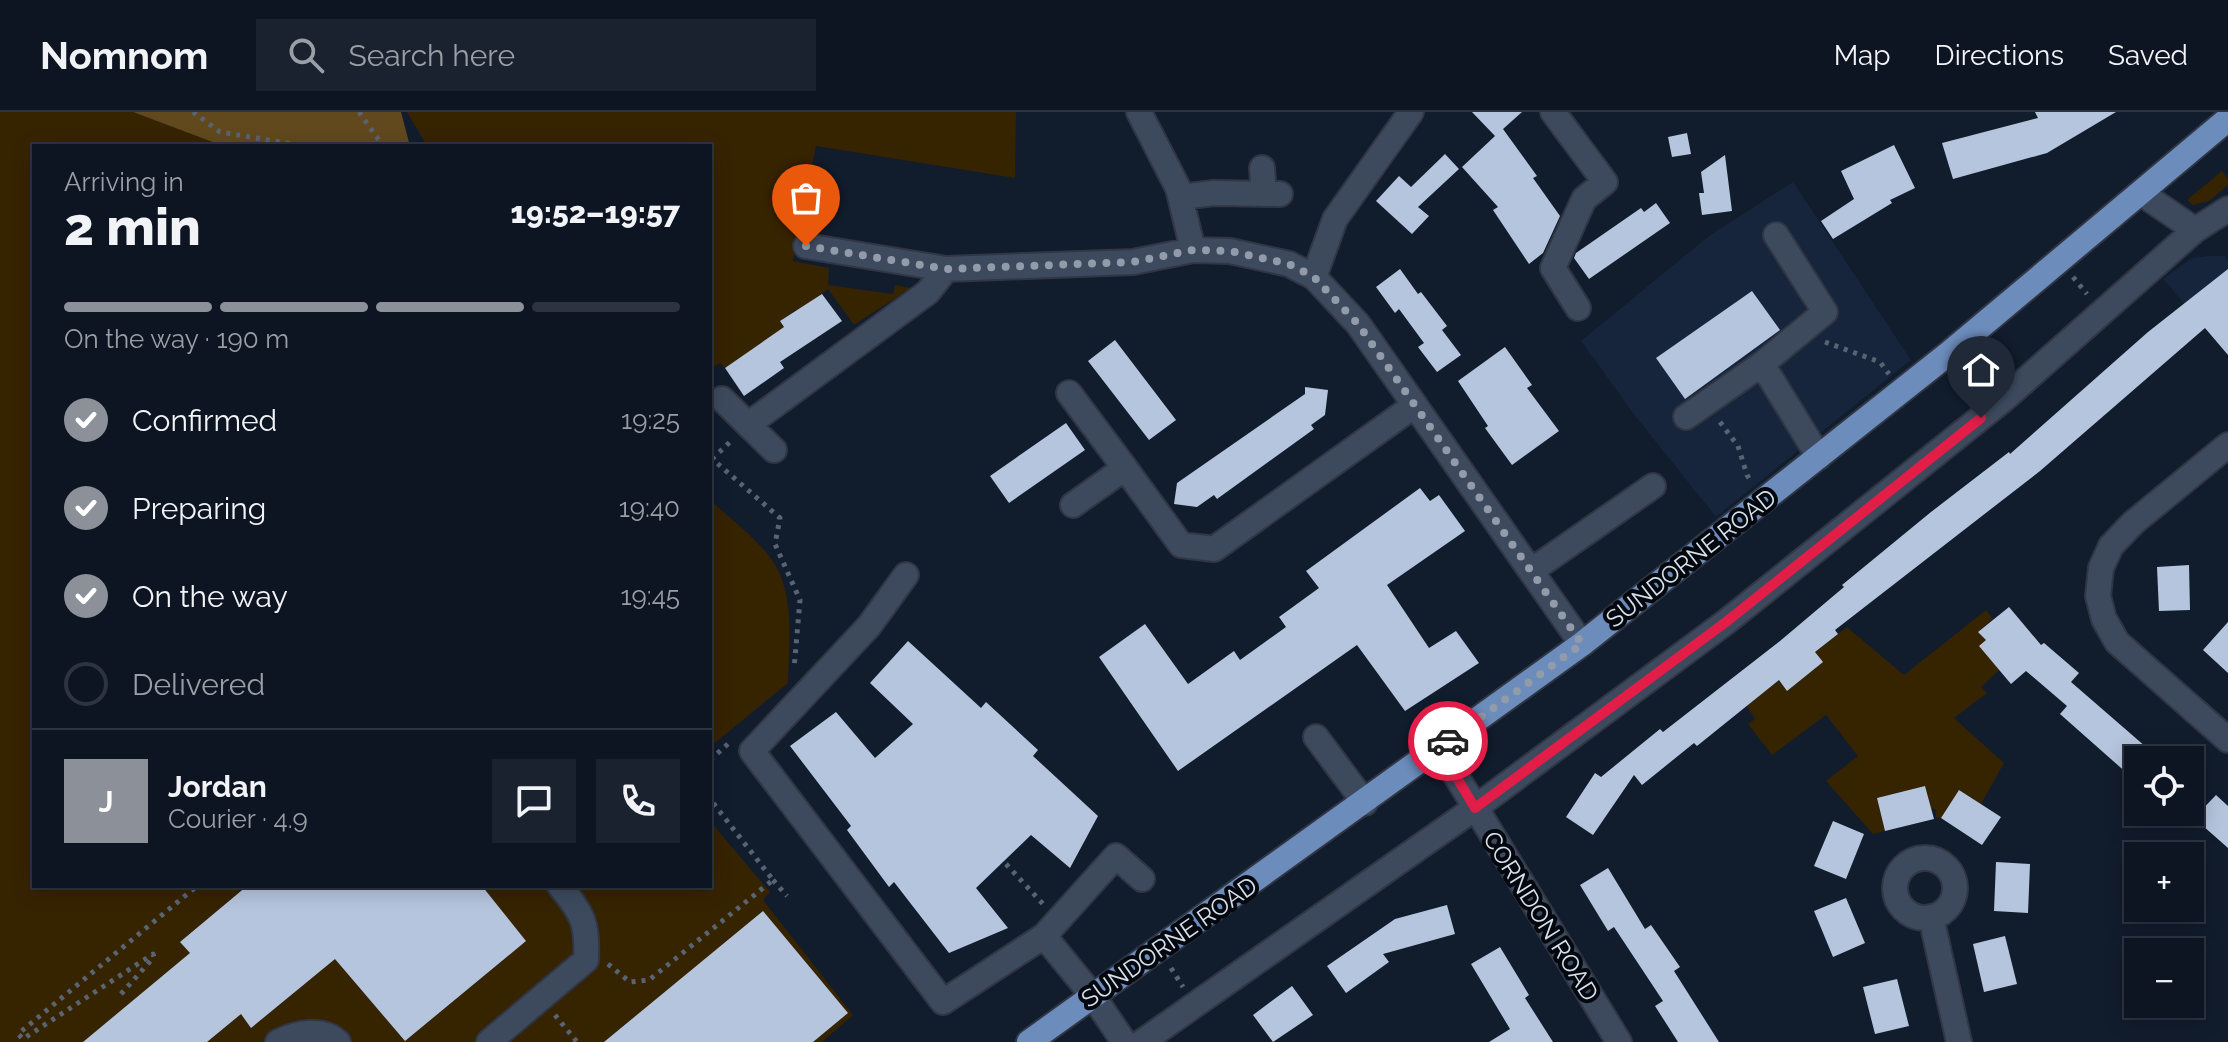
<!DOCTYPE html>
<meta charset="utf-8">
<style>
:root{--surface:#0d1522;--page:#1b222f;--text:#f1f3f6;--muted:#9a9fa5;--line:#2d3440;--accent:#8c9099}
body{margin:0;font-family:Raleway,sans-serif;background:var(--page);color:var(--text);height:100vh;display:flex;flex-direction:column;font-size:30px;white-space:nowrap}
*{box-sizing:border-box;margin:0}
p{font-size:26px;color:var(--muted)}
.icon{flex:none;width:44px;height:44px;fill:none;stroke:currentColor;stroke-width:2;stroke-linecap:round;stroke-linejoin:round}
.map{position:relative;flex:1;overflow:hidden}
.details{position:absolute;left:32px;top:32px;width:680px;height:744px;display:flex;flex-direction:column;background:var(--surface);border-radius:0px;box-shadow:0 4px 20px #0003,0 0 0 2px var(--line)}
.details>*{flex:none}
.tools{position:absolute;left:2124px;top:634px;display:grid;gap:16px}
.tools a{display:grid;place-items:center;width:80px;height:80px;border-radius:0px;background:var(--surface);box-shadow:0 4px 20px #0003,0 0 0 2px var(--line);font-size:40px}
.pin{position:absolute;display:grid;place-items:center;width:68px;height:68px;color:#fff;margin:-82px -34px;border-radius:50% 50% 50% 0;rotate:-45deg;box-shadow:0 0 8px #0007}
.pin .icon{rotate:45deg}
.courier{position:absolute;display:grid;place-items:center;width:80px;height:80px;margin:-40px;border:6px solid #e11d48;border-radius:50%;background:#fff;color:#222;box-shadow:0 2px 10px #0007}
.overview em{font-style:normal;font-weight:800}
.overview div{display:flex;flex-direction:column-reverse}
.overview{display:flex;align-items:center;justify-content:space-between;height:136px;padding:0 32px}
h1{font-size:52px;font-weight:800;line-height:60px}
.bar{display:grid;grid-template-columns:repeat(4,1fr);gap:12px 8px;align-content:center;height:96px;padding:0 32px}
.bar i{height:10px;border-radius:6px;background:var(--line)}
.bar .on{background:var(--accent)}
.bar p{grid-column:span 4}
.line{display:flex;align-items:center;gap:20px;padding:0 32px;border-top:2px solid var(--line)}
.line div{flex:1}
.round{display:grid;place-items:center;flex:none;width:84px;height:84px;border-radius:0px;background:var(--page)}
ol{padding:0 32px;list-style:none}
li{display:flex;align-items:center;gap:24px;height:88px}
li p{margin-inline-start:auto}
li .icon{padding:8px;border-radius:50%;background:var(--accent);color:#fff;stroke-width:4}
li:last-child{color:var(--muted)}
li i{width:44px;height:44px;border:4px solid var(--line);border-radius:50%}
header{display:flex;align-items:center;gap:48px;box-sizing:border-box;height:112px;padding:0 40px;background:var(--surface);border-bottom:2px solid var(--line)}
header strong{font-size:38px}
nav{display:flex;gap:44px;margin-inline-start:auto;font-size:28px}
.search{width:560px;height:72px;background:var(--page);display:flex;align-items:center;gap:20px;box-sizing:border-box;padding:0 28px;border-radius:0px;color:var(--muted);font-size:30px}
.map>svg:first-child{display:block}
.built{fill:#16253c}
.green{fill:#362300}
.forest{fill:#61491d}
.building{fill:#b5c5dd}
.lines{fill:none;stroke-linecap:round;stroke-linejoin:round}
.minor-casing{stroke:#303644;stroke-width:28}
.major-casing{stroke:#303644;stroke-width:28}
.path{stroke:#596372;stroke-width:5;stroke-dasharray:4 6;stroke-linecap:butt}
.minor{stroke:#3d4a5e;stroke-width:24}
.major{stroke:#6c8cbc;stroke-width:24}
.done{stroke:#929ba9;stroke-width:8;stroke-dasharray:0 14.4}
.route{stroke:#e11d48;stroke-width:10}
.labels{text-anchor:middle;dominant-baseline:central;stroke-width:8;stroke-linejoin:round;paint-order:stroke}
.street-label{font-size:24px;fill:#d8e0ec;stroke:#03070e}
</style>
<header>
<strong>Nomnom</strong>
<div class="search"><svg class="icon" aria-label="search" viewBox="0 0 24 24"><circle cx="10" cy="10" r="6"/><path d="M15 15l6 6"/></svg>Search here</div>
<nav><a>Map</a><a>Directions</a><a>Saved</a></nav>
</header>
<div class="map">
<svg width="2228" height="930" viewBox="0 0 2228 930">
<rect width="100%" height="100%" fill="#111c2d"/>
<path class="built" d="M1793,70L1911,248L1716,405L1636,305L1581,229L1709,124Z
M2208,144H2225L2228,148V243L2163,167L2192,146Z"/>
<path class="green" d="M0,0H133L223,34H34V774H710V709L770,780L763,788L853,903L822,930H0Z
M407,0H1016L1015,66L816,34L793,149L829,156L828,173L893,182L895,173L911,176L854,213L828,177L805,195L817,224L797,197L780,209L784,216L725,256L720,251L710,257V34H427Z
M2222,59L2228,67V73L2209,89L2193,93L2187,88Z
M710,388C728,405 749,420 765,439C797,474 789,527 788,571L710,635Z
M1986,498L1993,507L1979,519L1986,528L1999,558L1981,575L1987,581L1954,606L2004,651L1981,692L1959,678L1941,706L1936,705V697H1931L1925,674L1877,686L1885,719L1873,722L1826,669L1858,644L1826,603L1772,643L1748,612L1755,607L1746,593L1797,555L1814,557L1822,550L1815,540L1847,515L1904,563Z"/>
<path class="forest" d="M133,0H401L410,34H223Z"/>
<path class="building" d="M1472,0H1522L1503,17L1537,64L1533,66L1560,104L1543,141L1529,152L1493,98L1498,95L1462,55L1495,24Z
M2035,0H2116L2047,41L1953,67L1942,31L2038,6Z
M1687,21L1691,42L1672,45L1668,25Z
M1894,33L1915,76L1890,88L1892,91L1833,127L1821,109L1854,87L1841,59Z
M1445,42L1459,57L1418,95L1429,104L1412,122L1376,89L1399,64L1411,75Z
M1725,43L1732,99L1702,103L1699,81H1704L1701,60Z
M1656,91L1670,111L1589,167L1574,146L1576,141L1641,96L1644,100Z
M1400,157L1418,182L1421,180L1447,214L1442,218L1461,243L1437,260L1418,235L1424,231L1399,197L1395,201L1376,175Z
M2228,157V243L2205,216L2040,359L1835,518L1838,522L1815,540L1823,550L1787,579L1779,568L1697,634L1694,631L1642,673L1634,663L1593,723L1566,705L1595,661L1601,665L1660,617L1663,620L1780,529L1844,475L1842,473L1931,400L2009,340L2010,342L2148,220Z
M1752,179L1780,218L1685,287L1656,246Z
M822,182L842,209L780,250L784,256L744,284L725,256L784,215L780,209Z
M1115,228L1176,308L1149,328L1088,249Z
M1505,235L1532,273L1527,276L1559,319L1512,353L1485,316L1488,314L1458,269Z
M1305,275L1328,278L1325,303L1311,313L1314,317L1217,387L1214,383L1197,395L1174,392L1177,371L1305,282Z
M1066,311L1085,338L1009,391L990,364Z
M1420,376L1430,389L1439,383L1465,419L1387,473L1429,536L1456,519L1479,551L1405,599L1357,533L1178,659L1099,545L1145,512L1188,572L1234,539L1240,548L1286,515L1279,505L1319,476L1306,459Z
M2189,453L2190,498L2159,499L2157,455Z
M2009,495L2041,533L2044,531L2079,561L2071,570L2161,648H2138V671L2060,602L2067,594L2026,559L2011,572L1979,534L1986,528L1978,520Z
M2228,510V561L2203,538Z
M908,529L981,596L986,590L1038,638L1033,644L1098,704L1070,756L1031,723L976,776L1008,816L949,841L894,770L889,775L847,718L851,714L790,634L836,600L875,646L913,612L870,571Z
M1925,674L1934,707L1885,719L1877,686Z
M1959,678L2001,705L1982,733L1941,706Z
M2216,683L2228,694V736L2194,706Z
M1833,709L1864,722L1846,767L1814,754Z
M1996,750L2030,752L2028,801L1994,799Z
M1608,756L1645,817L1651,813L1680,855L1674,859L1719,930H1678L1655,894L1663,889L1614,815L1608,819L1580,773Z
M247,774H482L526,829L405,929L335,847L251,916L241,902L207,930H83L190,841L180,830Z
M1846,786L1865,831L1833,845L1814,799Z
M1447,793L1455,822L1383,842L1389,850L1346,881L1327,854L1395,807Z
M763,799L848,901L813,930H604Z
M2005,824L2017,872L1984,880L1973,832Z
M1500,835L1529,883L1525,886L1553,930H1489L1510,917L1471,852Z
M1897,867L1909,914L1875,922L1863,875Z
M1292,874L1313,903L1273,930L1253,903Z"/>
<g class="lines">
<defs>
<path id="minor" d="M1139,0L1178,76L1193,138
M1553,0L1605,70L1584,87L1553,156L1578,196
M1262,56L1264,82
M2141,81L2195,118
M1181,85L1214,81L1280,82
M806,134L946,157L1133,150L1193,138L1230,139L1289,152L1314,165L1358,212L1582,532
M1314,165L1335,107L1411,0
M1762,252L1819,345
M1069,281L1125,356
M722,287L774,338
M1686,305L1762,252L1825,200L1776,123
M749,312L928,180L946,157
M2228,333L2133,411L2111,434L2101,456L2098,484L2104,507L2117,530L2228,628
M1073,393L1125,356L1181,433L1214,437L1415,293
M1531,459L1653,374
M906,463L869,514L752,639L943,890L1044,824L1093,884L1124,930
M1316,625L1365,691
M1439,636L1619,930
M1895 776a30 30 0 1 1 60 0a30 30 0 1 1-60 0Z
M1931,805L1959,930
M1044,824L1116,744L1142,767
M278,930C296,921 321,915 338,930
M489,930L586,848C588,812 583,802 560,774
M1142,930L1475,696L1726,510L2004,287L2195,118L2228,97"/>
<path id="major" d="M1029,930L1582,532L1948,242L2228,7"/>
</defs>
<use href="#minor" class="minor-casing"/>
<use href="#major" class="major-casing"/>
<path class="path" d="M193,0L220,20L305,34
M359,0L383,34
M2073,165L2087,182
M1825,230L1880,250L1889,262
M1720,310L1738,334L1747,363L1752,371
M710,345L780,406L775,432L800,488L794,557
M712,347L731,329
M710,648L729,631
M1006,752L1043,792
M773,768L787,784
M608,852L630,870L649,868L773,768L710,687
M1171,856L1183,875
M121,882L154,845L153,842L23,927L18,922L197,774
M555,903L577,930"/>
<use href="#minor" class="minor"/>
<use href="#major" class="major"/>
</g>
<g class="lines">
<path class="done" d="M806,134L946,157L1133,150L1193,138L1230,139L1289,152L1314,165L1358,212L1582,532L1448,629"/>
<path class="route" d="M1448,629L1439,636L1475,696L1726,510L1981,306"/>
</g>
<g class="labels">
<g class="street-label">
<text transform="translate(1691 446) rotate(-38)">SUNDORNE ROAD</text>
<text transform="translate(1541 804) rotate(58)">CORNDON ROAD</text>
<text transform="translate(1169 830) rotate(-35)">SUNDORNE ROAD</text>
</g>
</g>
</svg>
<div class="tools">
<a><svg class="icon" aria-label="locate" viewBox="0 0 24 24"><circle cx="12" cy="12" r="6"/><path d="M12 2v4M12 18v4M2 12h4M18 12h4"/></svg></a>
<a>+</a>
<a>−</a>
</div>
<div class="pin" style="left:806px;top:134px;background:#ea580c"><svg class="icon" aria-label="bag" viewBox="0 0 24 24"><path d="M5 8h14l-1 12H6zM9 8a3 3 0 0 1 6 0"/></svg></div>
<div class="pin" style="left:1981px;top:306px;background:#1f2937"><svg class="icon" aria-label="home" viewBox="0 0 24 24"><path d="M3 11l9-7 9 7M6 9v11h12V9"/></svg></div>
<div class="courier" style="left:1448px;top:629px"><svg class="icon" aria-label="car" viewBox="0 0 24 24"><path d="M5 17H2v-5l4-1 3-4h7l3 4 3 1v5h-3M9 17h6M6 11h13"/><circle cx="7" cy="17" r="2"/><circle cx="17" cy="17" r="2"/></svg></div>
<section class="details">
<div class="overview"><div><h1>2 min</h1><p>Arriving in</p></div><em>19:52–19:57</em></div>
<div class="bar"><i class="on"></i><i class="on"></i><i class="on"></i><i></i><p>On the way · 190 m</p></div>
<ol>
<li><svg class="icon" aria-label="check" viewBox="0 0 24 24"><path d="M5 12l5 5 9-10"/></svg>Confirmed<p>19:25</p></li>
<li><svg class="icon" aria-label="check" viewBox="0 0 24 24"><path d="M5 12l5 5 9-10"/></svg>Preparing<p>19:40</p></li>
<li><svg class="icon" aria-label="check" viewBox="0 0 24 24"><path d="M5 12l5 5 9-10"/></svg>On the way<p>19:45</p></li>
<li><i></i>Delivered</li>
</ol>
<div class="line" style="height:144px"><b class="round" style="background:var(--accent);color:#fff">J</b><div><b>Jordan</b><p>Courier · 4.9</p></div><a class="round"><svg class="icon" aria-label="chat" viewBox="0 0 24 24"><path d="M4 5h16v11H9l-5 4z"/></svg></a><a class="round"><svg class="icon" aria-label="phone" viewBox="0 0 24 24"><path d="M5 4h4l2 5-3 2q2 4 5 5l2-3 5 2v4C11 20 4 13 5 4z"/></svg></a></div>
</section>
</div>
